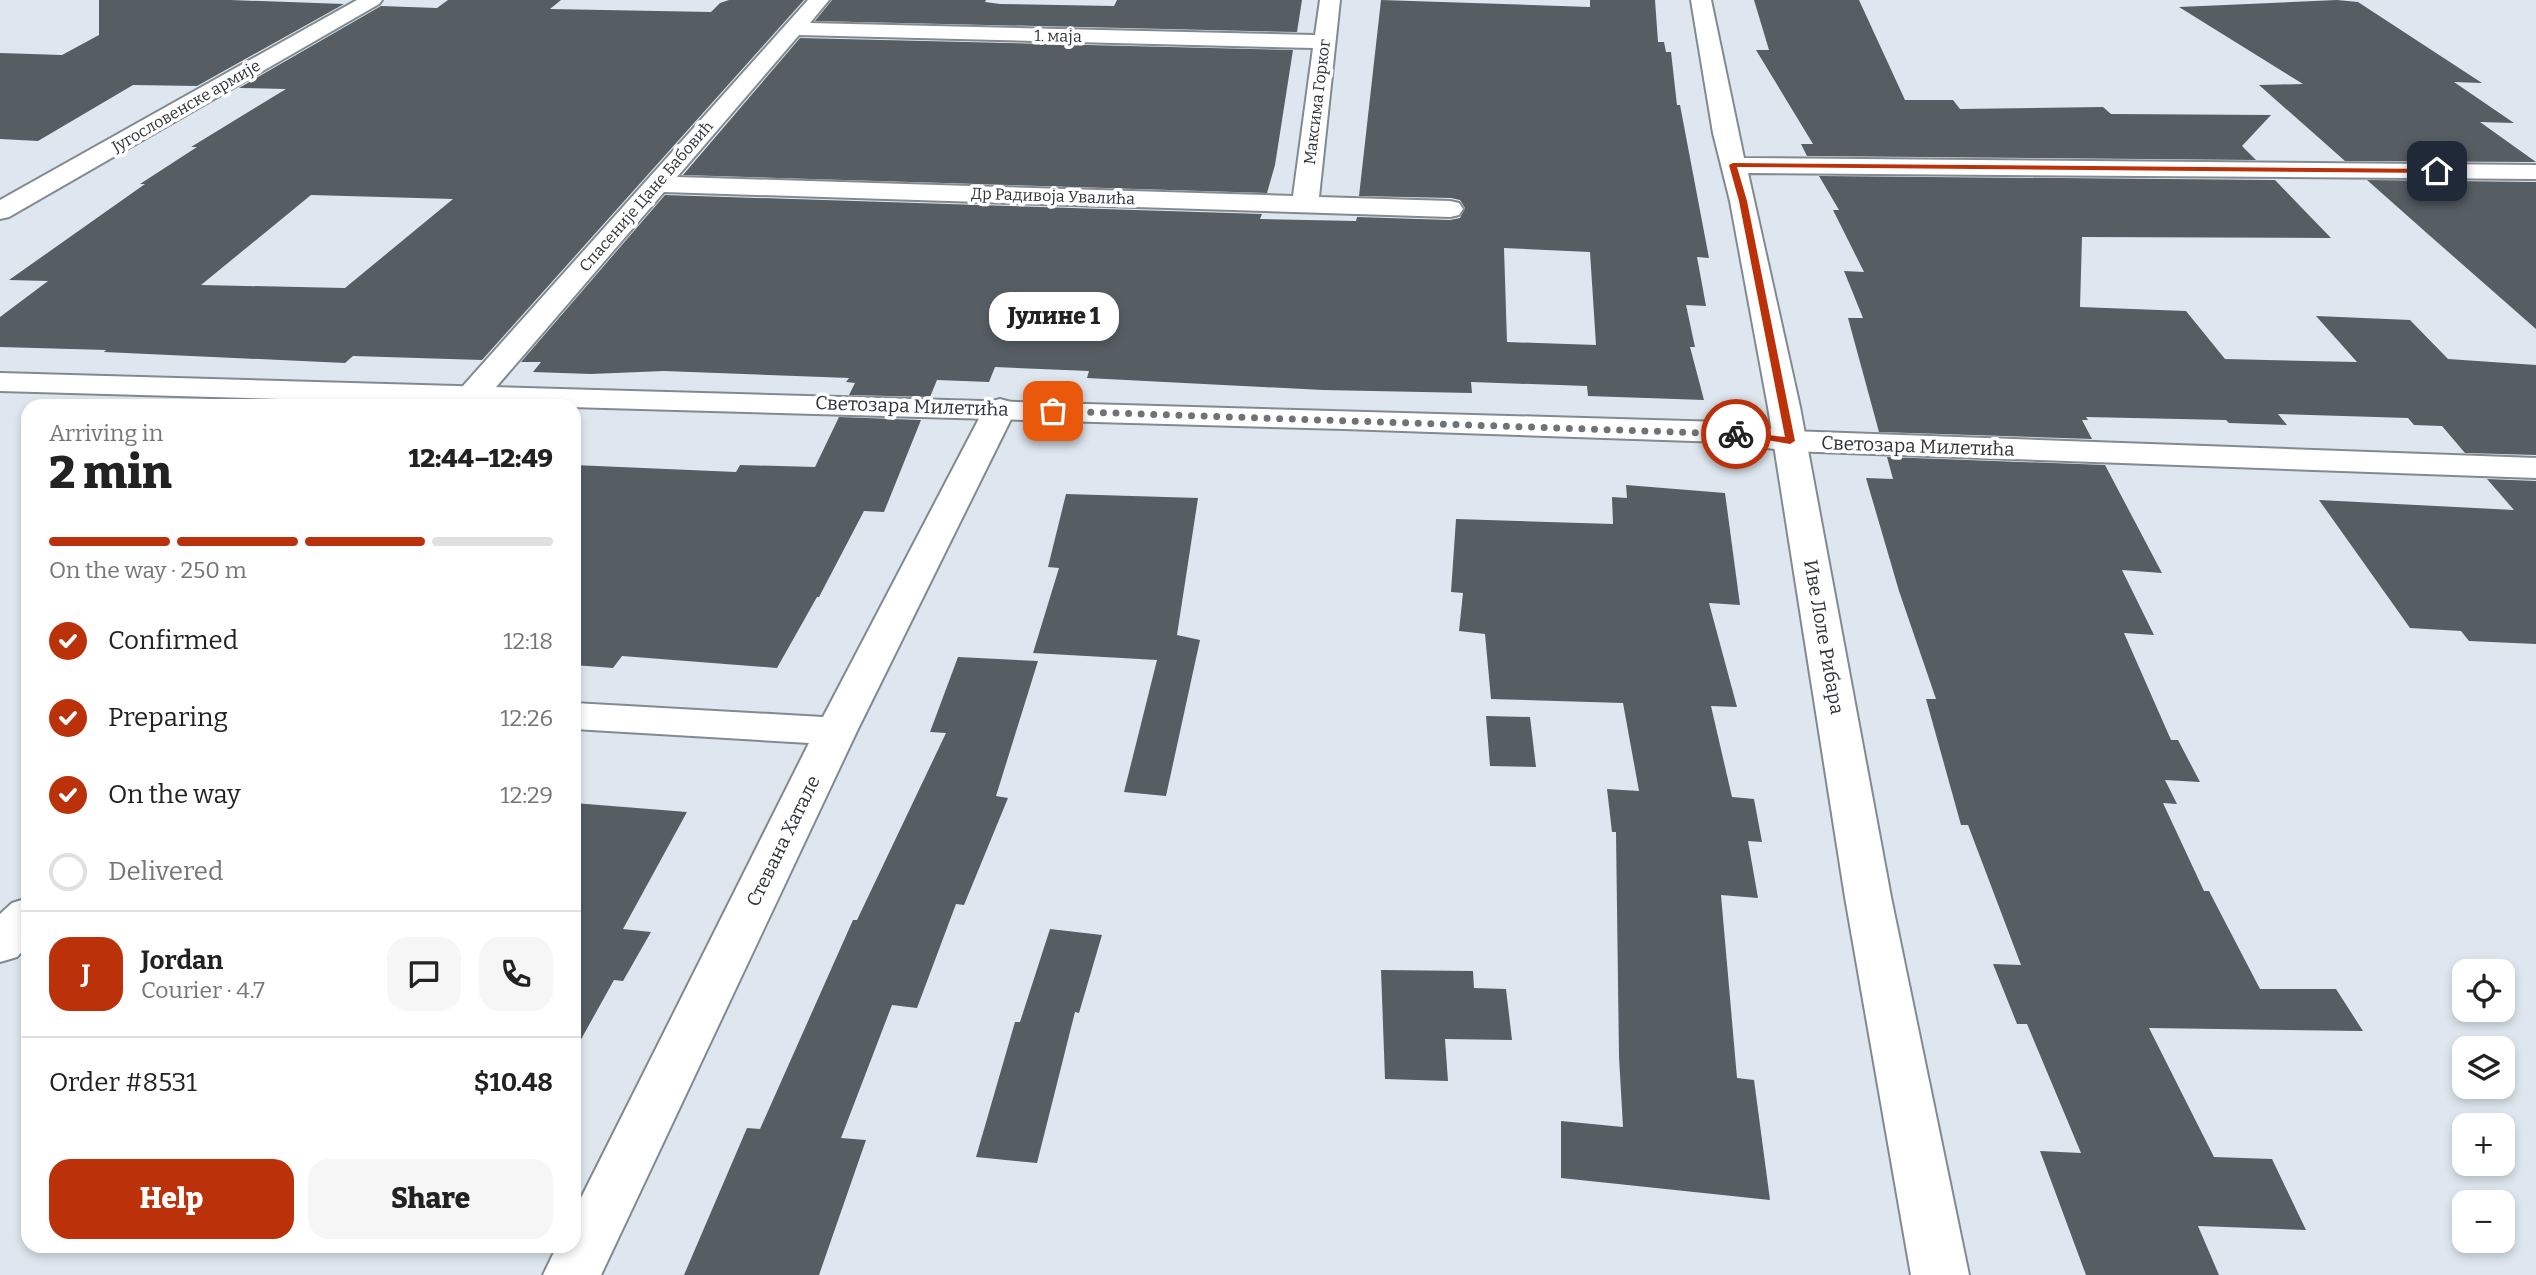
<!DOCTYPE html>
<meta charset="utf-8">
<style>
:root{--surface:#fff;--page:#f6f6f6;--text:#222;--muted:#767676;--line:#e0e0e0;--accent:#bb3109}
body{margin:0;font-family:Bitter,serif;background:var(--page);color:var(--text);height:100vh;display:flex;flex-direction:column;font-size:26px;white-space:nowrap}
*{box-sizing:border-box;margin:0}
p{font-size:23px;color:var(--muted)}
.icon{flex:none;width:38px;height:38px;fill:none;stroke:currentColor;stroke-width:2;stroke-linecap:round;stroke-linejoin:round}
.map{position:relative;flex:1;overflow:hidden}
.panel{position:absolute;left:21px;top:399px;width:560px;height:854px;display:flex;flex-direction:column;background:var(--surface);border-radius:21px;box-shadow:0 4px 10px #0003}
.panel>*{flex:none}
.fabs{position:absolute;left:2452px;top:959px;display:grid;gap:14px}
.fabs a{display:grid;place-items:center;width:63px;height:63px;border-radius:14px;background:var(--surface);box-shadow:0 4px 10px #0003;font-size:35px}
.pin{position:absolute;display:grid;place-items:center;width:60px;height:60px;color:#fff;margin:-30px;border-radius:14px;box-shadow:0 4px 10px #0006}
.courier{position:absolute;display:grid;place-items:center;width:70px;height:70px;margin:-35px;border:5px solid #bb3109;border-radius:50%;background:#fff;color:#222;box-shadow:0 2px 9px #0007}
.bubble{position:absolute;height:49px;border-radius:21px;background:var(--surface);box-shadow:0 4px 10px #0003;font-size:23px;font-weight:800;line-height:49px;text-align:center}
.headline em{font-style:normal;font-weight:800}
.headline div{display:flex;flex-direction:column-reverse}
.headline{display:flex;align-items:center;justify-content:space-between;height:119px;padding:0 28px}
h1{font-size:46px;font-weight:800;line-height:52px}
.bar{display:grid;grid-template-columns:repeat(4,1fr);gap:10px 7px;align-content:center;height:84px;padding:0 28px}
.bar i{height:9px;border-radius:5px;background:var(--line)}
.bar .active{background:var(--accent)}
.bar p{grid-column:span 4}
.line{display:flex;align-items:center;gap:18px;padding:0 28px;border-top:2px solid var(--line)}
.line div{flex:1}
.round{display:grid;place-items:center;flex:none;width:74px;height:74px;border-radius:21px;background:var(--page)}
ol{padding:0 28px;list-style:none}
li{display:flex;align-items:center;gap:21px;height:77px}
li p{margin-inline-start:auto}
li .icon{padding:7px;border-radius:50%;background:var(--accent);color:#fff;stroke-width:4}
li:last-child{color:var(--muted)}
li i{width:38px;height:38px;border:4px solid var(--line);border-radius:50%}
.cta{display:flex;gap:14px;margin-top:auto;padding:14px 28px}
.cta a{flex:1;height:80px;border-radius:21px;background:var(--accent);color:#fff;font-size:28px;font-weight:800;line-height:80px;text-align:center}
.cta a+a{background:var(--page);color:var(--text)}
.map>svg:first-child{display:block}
.building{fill:#565e64;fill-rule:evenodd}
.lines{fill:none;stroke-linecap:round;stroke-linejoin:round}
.street-casing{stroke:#828a91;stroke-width:4}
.secondary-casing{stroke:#828a91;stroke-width:4}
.street{fill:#fff;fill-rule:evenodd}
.secondary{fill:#fff;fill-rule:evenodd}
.route{fill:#bb3109}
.done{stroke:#6e7377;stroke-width:7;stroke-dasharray:0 12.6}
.labels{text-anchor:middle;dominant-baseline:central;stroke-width:7;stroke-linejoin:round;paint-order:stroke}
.far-street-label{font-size:16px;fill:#313437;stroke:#fff}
.street-label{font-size:19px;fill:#313437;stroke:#fff}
</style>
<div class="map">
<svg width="2536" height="1275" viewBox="0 0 2536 1275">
<rect width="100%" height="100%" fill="#dee7ef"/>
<path class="building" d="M99,0H230L344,4L197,86L133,85L38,141L0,139V53L62,55L99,35Z
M448,0H561L550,9L711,12L720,3L729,0H804L482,360L353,356L345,363L104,352L106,350L0,347V317L48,281L9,280L145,184H140L197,147H191L286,89L239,88L381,6L437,8ZM311,195L453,199L345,288L201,285Z
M832,0H986L985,2L1000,4L1114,6L1117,0H1302L1297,32L815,21Z
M1381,0L1590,7V0H1655L1658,42H1664L1666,52H1671L1677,105H1680L1709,258L1697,257L1706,306L1686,305L1695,347H1690L1704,400L1588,396L1587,386L1471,382L1472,393L1323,390L1087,378L1089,371L995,367L989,382L937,380L930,397L849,395L855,383L846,382L849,378L664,371L591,374L533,372L541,362H521L665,195L1262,214L1260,219L1356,221L1357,217L1450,220L1460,218L1465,208L1460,200L1451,198L1359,196ZM1504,248L1590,252L1596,345L1507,342Z
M1754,0H1859L1905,100H1953L1960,109L2103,107L2111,114L2271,115L2242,146L2256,160L1807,156L1801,144H1813L1756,50H1769Z
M2337,0L2358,2L2482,83L2454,82L2514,123L2480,122L2536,162L2345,161L2259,85L2303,84L2179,7Z
M800,38L1293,50L1275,165L1267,193L683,175Z
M1819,176L2275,180L2331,238L2082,237L2080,307L2186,311L2225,359L2357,362L2316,316L2410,320L2448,359L2536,365V455L2465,453L2442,426L2414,425L2408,418L2278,414L2287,425L2229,423L2226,420L2086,417L2088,420H2082L2092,439L1879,432L1848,318H1863L1844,271L1864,272L1833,210H1839Z
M2367,180L2536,182V329L2429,235Z
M839,417L921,420L884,512L864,511L819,597H817L777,668L622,656L613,668L574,665V465L736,472L740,465L815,467Z
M1887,457L2105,465L2162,573L2122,570L2154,635L2124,633L2171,740H2178L2200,782L2165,780L2177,804L2163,803L2204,891H2209L2260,989H2336L2363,1031L2149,1028L2214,1157L2272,1159L2306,1230L2198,1226L2219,1275H2086L2040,1151L2081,1153L2027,1024H2017L1993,964L2021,965L1968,825H1961L1926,699H1936L1899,591L1866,478L1893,479Z
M2487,479L2536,481V644L2469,641L2461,631L2410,628L2319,500L2514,510Z
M1626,485L1725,493L1740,605L1709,603L1737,707L1711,706L1732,797L1754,799L1762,842L1748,841L1758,898L1721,895L1737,1078L1754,1080L1770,1200L1561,1178V1121L1623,1127L1619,1057L1616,832H1612L1607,789L1639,791L1623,703L1491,699L1485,634L1459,631L1463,593L1451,592L1456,519L1613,524L1612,497L1627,498Z
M1066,494L1198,498L1177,635L1200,640L1166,796L1124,792L1157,660L1033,653L1059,568L1048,567Z
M958,657L1038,661L996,796L1008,798L964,905L956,904L917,1008L892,1005L841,1138L866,1140L819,1275H684L747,1128L760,1129L853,920H857L946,733L930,732Z
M1486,716L1530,717L1536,767L1490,766Z
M574,803L687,812L623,929L651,932L623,981L614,980L574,1052Z
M1050,929L1102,935L1079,1013L1075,1012L1037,1163L976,1157L1015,1022H1020Z
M1381,970L1473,971L1474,988L1506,989L1512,1040L1445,1039L1448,1081L1385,1079Z"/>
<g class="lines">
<defs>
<path id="street" d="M357,0H382L379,4L9,217L0,219V200Z
M808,0H829L810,23L1315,35L1320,0H1340L1319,197L1450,201L1459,203L1463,209L1459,215L1450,217L664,192L484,401L473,403L462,401L457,394L462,387ZM799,35L1313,48L1293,196L677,177Z
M1691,0H1711L1744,158L2536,165V179L1748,173L1800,407L1891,897L1969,1275H1911L1845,897L1768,407L1730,201L1713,133Z
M1000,399L1011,402L1016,409L857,731L601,1275H543L557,1246H574V1212L809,743L574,729V703L823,717L984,409L989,402Z
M28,898V945L17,957L0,962V914L12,903Z"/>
<path id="secondary" d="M0,373L1722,422L1790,431L2536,458V478L1790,451L1722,442L1344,429L0,391Z"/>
</defs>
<use href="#street" class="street-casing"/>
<use href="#secondary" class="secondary-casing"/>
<use href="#street" class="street"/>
<use href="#secondary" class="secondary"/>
</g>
<path class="route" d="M1733,163L2437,169L2441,171L2437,173L1737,167L1747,201L1795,441L1790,444L1732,434L1736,431L1785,437L1739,201L1729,165Z"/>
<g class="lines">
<path class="done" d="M1053,411L1736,434"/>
</g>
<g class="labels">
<g class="far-street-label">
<text transform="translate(1058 36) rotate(1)">1. маја</text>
<text transform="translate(1317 102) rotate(-83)">Максима Горког</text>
<text transform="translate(186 106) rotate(-30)">Југословенске армије</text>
<text transform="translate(646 196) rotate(-49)">Спасеније Цане Бабовић</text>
<text transform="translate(1053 196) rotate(2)">Др Радивоја Увалића</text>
</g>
<g class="street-label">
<text transform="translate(912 406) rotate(2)">Светозара Милетића</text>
<text transform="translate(1918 446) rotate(2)">Светозара Милетића</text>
<text transform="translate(1824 637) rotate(80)">Иве Лоле Рибара</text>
<text transform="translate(783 841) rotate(-64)">Стевана Хатале</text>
</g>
</g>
</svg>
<div class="fabs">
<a><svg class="icon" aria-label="locate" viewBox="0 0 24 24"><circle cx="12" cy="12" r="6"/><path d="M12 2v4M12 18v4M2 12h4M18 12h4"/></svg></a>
<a><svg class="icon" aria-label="layers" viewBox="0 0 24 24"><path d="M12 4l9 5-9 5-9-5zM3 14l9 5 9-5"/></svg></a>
<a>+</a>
<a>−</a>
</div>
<div class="pin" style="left:1053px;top:411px;background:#ea580c"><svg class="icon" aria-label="bag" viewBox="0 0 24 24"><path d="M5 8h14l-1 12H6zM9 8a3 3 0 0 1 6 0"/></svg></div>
<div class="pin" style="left:2437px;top:171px;background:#1f2937"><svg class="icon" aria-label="home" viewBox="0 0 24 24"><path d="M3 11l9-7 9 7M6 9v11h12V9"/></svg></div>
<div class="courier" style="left:1736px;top:434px"><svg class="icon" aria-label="bike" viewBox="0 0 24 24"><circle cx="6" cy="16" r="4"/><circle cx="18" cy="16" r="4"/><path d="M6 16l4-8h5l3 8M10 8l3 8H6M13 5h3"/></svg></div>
<div class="bubble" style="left:989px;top:292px;width:130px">Јулине 1</div>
<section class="panel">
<div class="headline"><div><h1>2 min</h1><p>Arriving in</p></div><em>12:44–12:49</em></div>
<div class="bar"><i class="active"></i><i class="active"></i><i class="active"></i><i></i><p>On the way · 250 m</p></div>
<ol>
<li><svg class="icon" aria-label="check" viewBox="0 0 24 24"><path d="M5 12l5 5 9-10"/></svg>Confirmed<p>12:18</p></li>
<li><svg class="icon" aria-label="check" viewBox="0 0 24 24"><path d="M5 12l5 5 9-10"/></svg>Preparing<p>12:26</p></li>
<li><svg class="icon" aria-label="check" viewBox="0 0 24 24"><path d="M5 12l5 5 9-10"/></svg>On the way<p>12:29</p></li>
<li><i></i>Delivered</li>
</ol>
<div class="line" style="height:126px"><b class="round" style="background:var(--accent);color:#fff">J</b><div><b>Jordan</b><p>Courier · 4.7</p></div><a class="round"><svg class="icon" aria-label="chat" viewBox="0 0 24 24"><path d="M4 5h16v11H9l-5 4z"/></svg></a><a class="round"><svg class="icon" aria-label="phone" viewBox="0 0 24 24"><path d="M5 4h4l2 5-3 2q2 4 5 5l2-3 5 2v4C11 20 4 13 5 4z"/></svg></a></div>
<div class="line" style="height:91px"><div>Order #8531</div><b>$10.48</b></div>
<div class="cta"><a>Help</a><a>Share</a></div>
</section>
</div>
